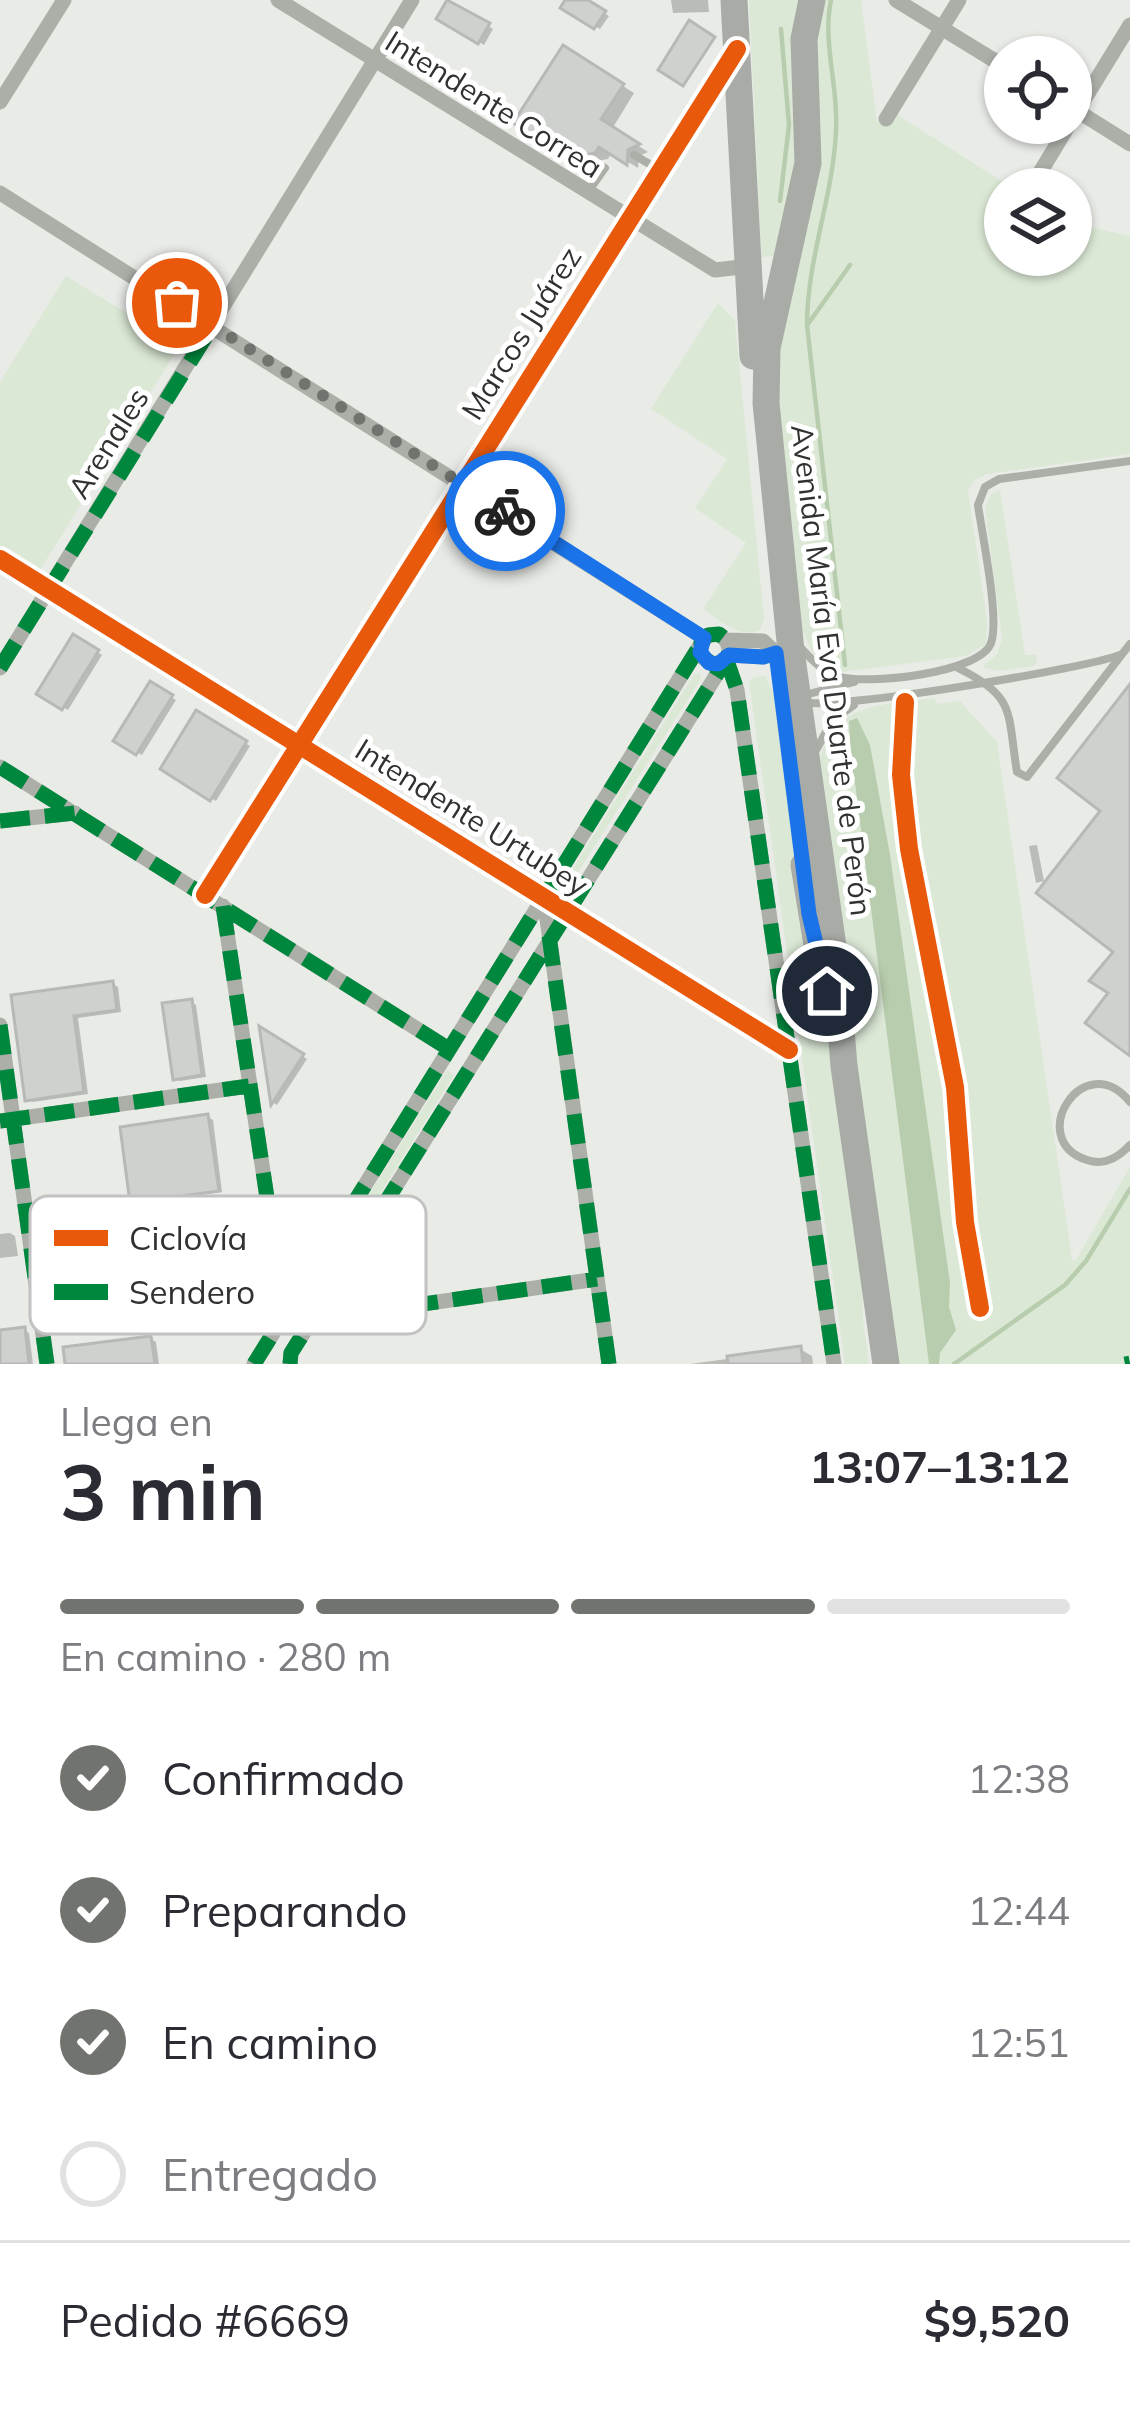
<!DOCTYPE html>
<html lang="es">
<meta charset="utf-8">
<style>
:root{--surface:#fff;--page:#f2f2f3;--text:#2b2b33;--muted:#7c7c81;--line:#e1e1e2;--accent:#71736f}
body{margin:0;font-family:Mulish,sans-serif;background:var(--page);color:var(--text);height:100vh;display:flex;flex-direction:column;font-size:45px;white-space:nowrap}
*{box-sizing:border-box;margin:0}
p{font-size:39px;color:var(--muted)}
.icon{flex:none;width:66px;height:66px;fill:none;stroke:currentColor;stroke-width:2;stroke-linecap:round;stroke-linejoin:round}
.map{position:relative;height:1364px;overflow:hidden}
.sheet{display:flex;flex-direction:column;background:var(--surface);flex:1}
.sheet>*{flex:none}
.tools{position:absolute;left:984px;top:36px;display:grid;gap:24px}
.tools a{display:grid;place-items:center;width:108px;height:108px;border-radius:50%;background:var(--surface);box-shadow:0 3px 9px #0004;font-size:60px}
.pin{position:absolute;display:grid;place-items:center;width:102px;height:102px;color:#fff;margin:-51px;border:6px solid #fff;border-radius:50%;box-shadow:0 3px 12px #0007}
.courier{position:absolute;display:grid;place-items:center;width:120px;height:120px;margin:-60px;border:9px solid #1a73e8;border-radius:50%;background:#fff;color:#222;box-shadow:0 3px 15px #0007}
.head em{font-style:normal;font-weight:700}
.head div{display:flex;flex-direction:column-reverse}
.head{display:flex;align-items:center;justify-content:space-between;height:204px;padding:0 60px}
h1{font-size:78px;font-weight:700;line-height:90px}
.bar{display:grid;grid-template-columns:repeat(4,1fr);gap:18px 12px;align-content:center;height:144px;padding:0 60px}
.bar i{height:15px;border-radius:9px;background:var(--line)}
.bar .active{background:var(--accent)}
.bar p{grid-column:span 4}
.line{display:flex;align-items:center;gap:30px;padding:0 60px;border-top:3px solid var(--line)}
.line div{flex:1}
ol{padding:0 60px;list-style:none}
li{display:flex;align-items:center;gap:36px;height:132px}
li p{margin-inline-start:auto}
li .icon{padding:12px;border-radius:50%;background:var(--accent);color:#fff;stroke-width:4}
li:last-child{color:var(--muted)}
li i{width:66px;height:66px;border:6px solid var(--line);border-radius:50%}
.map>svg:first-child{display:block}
.green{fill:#dbe8d5}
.water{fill:#b8cdad}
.shadow{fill:#0003}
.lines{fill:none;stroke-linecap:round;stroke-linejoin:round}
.stream{stroke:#b8cdad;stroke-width:4.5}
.building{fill:#cfd1ce;stroke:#b7b9b6;stroke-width:3}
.path{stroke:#aaada9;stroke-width:3;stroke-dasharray:6 9;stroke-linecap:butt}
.lane{stroke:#abafa8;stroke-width:8}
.street{stroke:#abafa8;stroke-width:15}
.highway{stroke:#a8aba6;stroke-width:27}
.quiet{stroke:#00873e;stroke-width:15;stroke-dasharray:30 15;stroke-linecap:butt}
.cycleway-casing{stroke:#fff;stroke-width:26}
.cycleway{stroke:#e8590c;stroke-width:18}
.done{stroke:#71736f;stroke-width:12;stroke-dasharray:0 21.6}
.route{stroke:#1a73e8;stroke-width:15}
.labels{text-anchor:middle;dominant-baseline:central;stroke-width:10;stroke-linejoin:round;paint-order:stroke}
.street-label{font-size:30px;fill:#30322f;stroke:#fff}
.key{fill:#fff;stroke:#c1c2c1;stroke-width:3}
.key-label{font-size:33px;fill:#30322f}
</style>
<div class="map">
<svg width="1130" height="1364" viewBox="0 0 1130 1364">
<rect width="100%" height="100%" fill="#e9ebe7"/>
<path class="green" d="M749,0H805L801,134L779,256L762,257L761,249Z
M823,0H861L877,122L887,127L896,114L1014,189H1005V255H1071V223L1130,236V454L987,474L975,480L968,491L987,620L986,644L966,656L841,672L823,664L812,652L796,616L772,395Z
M66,276L174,342L177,350L40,570L0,545V382Z
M718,303L735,321L764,619L760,630C739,639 721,621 703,609L746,543L695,508L727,459L651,409Z
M1000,490L1025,655H1036L1037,661L1034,666L997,671L982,667L997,654L1002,639L985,507L991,494Z
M700,673L701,679L561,899L557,894L694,674Z
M765,676L773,692L805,920L833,1052L862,1252L863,1319L869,1364H845L749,682L754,677Z
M935,698L936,704L960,701L997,742L1072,1260H1076L1130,1167V1364H893L819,763C835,700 880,706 935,698Z
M447,1070L454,1075L312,1303L306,1304L304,1298Z"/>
<path class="water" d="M857,718L870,745L890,855L950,1283L949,1307L956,1330L940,1353L939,1364H929L854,775L833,776L831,768L851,761L849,721Z"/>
<path class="shadow" d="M568,0H583L609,16L600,29L564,7Z
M671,0H708L709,12L673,13Z
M450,2L493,29L484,45L440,18Z
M564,49L634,93L612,129L648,152L639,156L638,168L612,152L608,159L596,161V172L517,122Z
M74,638L102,655L68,710L40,693Z
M151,685L176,700L142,755L117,740Z
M197,714L250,746L216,801L164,769Z
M1037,845L1044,881L1036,883L1029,846Z
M113,984L118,987L121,1012L78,1018L88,1094L33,1102L28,1099L14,998Z
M191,1002L196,1005L206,1077L180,1081L175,1078Z
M263,1032L307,1059L277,1105L274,1103Z
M208,1117L213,1120L222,1192L138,1204L133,1201Z
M10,1233L15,1236L18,1256L0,1258V1234Z
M24,1330L29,1333L33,1364H0V1334Z
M151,1339L156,1342L159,1364H68Z
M800,1349L812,1356L813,1364H690Z"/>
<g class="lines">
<path class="stream" d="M831,0C822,43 839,88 836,131C833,197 807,259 807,325L845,665
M780,201L789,125L781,29
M808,324L850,265
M954,1364L1065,1285L1086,1261L1130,1189"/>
</g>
<path class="building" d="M447,0L490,23L478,44L436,19Z
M565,0H588L606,11L594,29L560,8Z
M689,20L715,37L683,86L658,70Z
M563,45L624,84L601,119L640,144L628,150L627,165L599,147L595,153L585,155V169L513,123Z
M73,634L99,650L62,710L36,694Z
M150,681L173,695L136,755L113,741Z
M1130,684V1056L1085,1023L1108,993L1089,981L1113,952L1036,893L1100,811L1057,778Z
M196,710L247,741L210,801L160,769Z
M113,981L117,1010L74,1016L84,1092L25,1101L11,995Z
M192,999L202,1075L173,1080L162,1003Z
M259,1026L304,1054L271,1105Z
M208,1114L219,1191L130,1203L120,1127Z
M25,1327L29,1364H0V1330Z
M151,1336L155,1364H65L63,1347Z
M801,1346L803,1364H728L727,1356Z"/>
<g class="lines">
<path class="path" d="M906,710L901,775L909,849L955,1087L965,1222L980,1308"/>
<path class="lane" d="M634,155L658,169
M588,192L605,168L591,160
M800,647C810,658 822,671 836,676C865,686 981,673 991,643C1000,619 982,534 978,505L985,487L999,479L1130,461
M958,668C1017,697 1007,712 1017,772L1027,777L1130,644
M805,695L854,682
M805,702C829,711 1092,668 1122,654
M815,752L832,721L854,705
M1130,1102C1084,1045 1024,1140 1087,1160C1104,1166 1119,1157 1130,1145"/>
<path class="street" d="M278,0L715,270L750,266
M896,0L1005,67
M0,102L64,0
M1071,107L1130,144
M886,119L959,0
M1071,121L1130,25
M1030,189L1070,123
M0,193L704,638
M0,559L789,1050
M727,640L763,641L776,653
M729,655L763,657L776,653
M726,658L737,690L834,1364
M723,662L713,664L702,657C695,629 731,626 729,655
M0,668L412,0
M0,767L449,1049
M0,821L75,813
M205,895L733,54
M544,898L609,1364
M223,906L285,1317L312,1320L597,1279
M0,1025L47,1364
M0,1121L249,1086
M254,1364L699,647
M290,1364L291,1353L729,655"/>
<path class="highway" d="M734,0L753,356
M812,0L804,39L808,163L767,348L766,403L791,651L836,968L844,1066L886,1364
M804,865L820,963"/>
<path class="quiet" d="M726,658L737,690L834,1364
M0,668L213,325
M0,767L449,1049
M0,821L75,813
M223,906L285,1317L312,1320L597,1279
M549,936L609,1364
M0,1025L47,1364
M0,1121L249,1086
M254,1364L699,647
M290,1364L291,1353L729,655L727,640L719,634L708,635L701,642L702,657L713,664L723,662
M1125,1364L1130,1363"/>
<defs>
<path id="cycleway" d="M0,559L789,1050
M905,702L901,775L909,849L955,1087L965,1222L980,1308
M205,895L737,49"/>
</defs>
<use href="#cycleway" class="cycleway-casing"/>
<use href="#cycleway" class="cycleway"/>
</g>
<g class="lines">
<path class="done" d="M177,303L505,511"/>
<path class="route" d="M505,511L704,638L700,652L709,663L718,664L729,655L763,657L776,653L809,914L827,991"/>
</g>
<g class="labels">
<g class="street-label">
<text transform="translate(494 104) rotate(32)">Intendente Correa</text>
<text transform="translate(521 333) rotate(-58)">Marcos Juárez</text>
<text transform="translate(108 443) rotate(-58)">Arenales</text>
<text transform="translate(832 670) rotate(83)">Avenida María Eva Duarte de Perón</text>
<text transform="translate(472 817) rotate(32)">Intendente Urtubey</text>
</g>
</g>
<rect x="30" y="1196" width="396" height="138" rx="18" class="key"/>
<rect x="54" y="1230" width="54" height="16" fill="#e8590c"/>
<rect x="54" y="1284" width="54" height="16" fill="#00873e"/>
<g class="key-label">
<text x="129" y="1250">Ciclovía</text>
<text x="129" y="1304">Sendero</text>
</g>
</svg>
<div class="tools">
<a><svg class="icon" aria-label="locate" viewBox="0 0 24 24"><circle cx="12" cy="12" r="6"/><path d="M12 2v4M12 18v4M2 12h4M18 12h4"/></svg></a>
<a><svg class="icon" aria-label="layers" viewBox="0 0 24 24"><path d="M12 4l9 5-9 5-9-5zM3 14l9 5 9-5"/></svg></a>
</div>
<div class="pin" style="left:177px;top:303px;background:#ea580c"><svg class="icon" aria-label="bag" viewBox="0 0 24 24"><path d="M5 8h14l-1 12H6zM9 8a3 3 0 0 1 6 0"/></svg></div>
<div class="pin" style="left:827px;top:991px;background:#1f2937"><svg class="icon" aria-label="home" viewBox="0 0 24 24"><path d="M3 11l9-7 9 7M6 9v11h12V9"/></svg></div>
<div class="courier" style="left:505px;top:511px"><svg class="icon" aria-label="bike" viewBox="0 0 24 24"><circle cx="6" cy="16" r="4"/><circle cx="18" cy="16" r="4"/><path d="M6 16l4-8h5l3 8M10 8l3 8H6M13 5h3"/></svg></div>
</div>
<section class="sheet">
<div class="head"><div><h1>3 min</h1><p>Llega en</p></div><em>13:07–13:12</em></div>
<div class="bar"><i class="active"></i><i class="active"></i><i class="active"></i><i></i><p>En camino · 280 m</p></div>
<ol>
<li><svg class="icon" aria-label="check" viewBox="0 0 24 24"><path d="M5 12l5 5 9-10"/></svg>Confirmado<p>12:38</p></li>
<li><svg class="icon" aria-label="check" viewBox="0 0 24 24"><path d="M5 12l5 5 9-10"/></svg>Preparando<p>12:44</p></li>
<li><svg class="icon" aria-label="check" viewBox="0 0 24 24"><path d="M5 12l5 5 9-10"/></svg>En camino<p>12:51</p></li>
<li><i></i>Entregado</li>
</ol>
<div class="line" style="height:156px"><div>Pedido #6669</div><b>$9,520</b></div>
</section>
